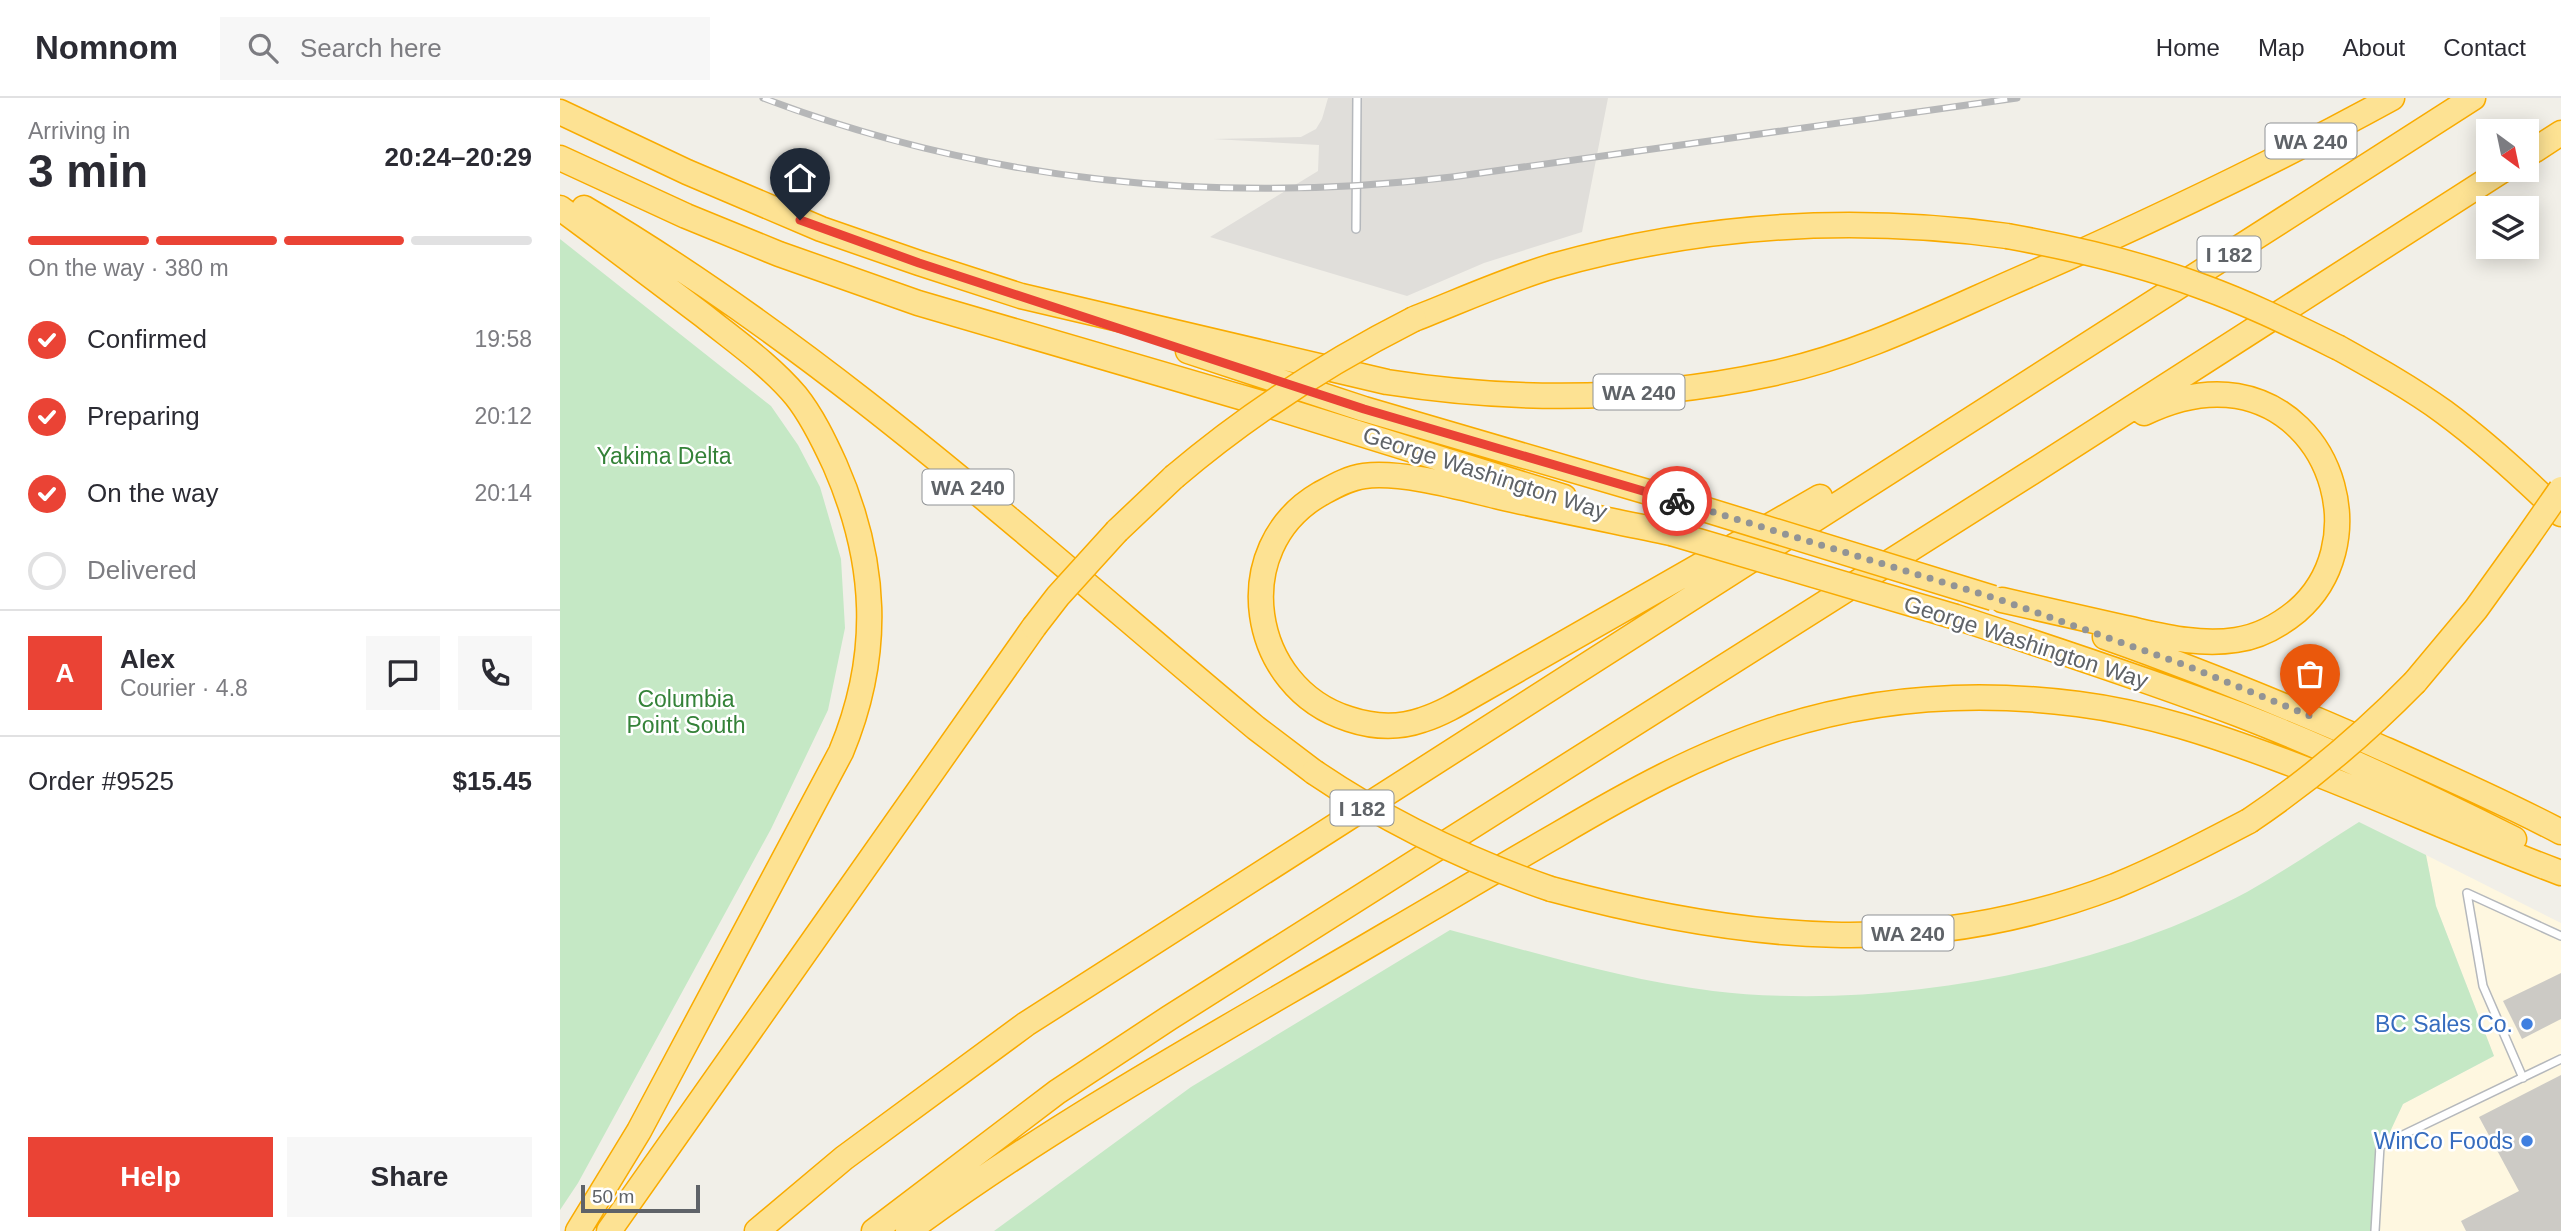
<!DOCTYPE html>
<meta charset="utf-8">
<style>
:root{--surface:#fff;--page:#f7f7f7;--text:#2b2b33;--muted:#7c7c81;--line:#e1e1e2;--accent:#ea4335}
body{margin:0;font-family:Helvetica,sans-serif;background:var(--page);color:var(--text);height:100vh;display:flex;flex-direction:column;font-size:26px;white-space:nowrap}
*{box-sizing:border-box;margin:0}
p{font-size:23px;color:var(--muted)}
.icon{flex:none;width:38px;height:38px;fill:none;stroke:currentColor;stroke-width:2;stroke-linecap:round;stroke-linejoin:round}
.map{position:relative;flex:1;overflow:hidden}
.drawer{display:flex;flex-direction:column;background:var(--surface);width:560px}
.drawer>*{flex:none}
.needle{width:46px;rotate:147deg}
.tools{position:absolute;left:1916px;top:21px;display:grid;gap:14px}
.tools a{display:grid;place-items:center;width:63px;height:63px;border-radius:0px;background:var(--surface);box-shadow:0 4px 18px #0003;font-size:35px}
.scale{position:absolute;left:21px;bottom:18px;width:119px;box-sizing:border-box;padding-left:7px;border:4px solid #5f6368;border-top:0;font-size:19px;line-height:24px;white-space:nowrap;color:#5f6368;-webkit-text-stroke:5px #fff;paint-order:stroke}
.pin{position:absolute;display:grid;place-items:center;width:60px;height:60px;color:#fff;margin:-72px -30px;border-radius:50% 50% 50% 0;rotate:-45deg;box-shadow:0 0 7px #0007}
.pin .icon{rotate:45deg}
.courier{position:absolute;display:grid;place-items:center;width:70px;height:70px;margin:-35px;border:5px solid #ea4335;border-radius:50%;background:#fff;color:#222;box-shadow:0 2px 9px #0007}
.head em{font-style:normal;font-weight:700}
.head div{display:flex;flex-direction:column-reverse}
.head{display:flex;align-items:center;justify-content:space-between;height:119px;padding:0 28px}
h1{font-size:46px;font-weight:700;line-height:52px}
.bar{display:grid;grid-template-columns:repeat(4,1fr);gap:10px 7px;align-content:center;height:84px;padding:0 28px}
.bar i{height:9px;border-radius:5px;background:var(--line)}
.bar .on{background:var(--accent)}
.bar p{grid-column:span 4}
.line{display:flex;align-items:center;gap:18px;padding:0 28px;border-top:2px solid var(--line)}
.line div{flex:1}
.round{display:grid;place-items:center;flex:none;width:74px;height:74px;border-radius:0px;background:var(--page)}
ol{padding:0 28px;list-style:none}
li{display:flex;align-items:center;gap:21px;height:77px}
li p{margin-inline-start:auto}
li .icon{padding:7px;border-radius:50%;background:var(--accent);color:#fff;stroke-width:4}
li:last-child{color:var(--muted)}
li i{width:38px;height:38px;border:4px solid var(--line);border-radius:50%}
.primary-button{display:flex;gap:14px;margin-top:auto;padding:14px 28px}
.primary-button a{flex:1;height:80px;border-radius:0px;background:var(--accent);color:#fff;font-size:28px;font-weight:700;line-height:80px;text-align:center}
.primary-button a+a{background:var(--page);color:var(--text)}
header{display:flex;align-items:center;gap:42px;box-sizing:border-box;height:98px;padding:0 35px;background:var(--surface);border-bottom:2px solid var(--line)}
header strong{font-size:33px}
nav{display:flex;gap:38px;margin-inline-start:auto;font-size:24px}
.search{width:490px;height:63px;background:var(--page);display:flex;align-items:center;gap:18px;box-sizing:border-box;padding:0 24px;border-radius:0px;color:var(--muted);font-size:26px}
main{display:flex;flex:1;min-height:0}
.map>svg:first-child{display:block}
.commercial{fill:#fef7e0}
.industrial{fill:#e0deda}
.green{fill:#c5e8c5}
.building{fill:#cccac5}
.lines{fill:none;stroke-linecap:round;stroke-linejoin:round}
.lane-casing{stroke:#b5b8bc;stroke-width:10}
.highway-casing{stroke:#f9ab00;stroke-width:27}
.lane{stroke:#fff;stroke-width:7}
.highway{stroke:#fde293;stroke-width:24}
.rail-casing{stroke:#b6b7b8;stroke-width:7}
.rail{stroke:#fff;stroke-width:4.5;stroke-dasharray:13;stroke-linecap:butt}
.highway-bridge-casing{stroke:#f9ab00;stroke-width:27;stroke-linecap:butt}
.highway-bridge{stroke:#fde293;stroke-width:24}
.done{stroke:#929495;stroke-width:7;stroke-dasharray:0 12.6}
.route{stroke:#ea4335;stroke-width:9}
.shop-dot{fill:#3f7fe0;stroke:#fff;stroke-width:2.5}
.labels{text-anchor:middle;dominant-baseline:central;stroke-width:5;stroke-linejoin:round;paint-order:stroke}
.shield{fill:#fff;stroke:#8f9295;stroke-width:2}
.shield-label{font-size:21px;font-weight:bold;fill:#5f6368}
.park-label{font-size:23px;fill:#348238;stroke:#fff}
.street-label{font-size:23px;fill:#5f6368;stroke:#fff}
.shop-label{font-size:23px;fill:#366cbe;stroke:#fff;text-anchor:end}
</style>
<header>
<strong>Nomnom</strong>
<div class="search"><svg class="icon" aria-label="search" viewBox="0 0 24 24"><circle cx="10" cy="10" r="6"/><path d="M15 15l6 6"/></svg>Search here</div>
<nav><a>Home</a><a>Map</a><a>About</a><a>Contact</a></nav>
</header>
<main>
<section class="drawer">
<div class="head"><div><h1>3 min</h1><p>Arriving in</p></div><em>20:24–20:29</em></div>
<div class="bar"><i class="on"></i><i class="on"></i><i class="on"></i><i></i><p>On the way · 380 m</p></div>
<ol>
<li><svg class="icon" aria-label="check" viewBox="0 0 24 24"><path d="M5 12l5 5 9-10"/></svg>Confirmed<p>19:58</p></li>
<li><svg class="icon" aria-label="check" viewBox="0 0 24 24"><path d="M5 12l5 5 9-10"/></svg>Preparing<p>20:12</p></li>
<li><svg class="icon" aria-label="check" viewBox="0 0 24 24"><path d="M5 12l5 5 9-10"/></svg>On the way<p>20:14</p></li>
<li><i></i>Delivered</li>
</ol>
<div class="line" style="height:126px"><b class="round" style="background:var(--accent);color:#fff">A</b><div><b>Alex</b><p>Courier · 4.8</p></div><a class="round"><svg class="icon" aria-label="chat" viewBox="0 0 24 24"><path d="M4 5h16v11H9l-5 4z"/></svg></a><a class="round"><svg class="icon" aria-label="phone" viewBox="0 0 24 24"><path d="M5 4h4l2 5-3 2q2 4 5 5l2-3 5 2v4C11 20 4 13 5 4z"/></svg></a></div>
<div class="line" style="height:91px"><div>Order #9525</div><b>$15.45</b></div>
<div class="primary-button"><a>Help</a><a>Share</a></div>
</section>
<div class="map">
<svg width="2001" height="1133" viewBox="0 0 2001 1133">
<rect width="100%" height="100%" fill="#f1efe8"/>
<path class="commercial" d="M1866,757L2001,825V1133H1816L1821,1053L1843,1006L1934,958L1876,808Z"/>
<path class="industrial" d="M768,0H1048L1022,134L924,165L847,198L650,139L758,73L759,47L653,41L741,39L756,31L762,21Z"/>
<path class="green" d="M0,141L211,308L238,347L260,389L281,461L285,530L268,612L211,731L18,1085L0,1112Z
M1799,724L1866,757L1876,808L1934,958L1843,1006L1821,1053L1815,1133H434L631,989L890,832C977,855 1063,882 1153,893C1322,913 1536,875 1687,794C1725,773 1762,747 1799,724Z"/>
<path class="building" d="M2001,875V921L1962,941L1943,903Z
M2001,977V1133H1906L1901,1123L1959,1093L1919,1019Z"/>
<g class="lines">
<defs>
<path id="lane" d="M796,131L797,0
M1963,980L1923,888L1907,795L2001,838
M1815,1133L1820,1048L2001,961"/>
<path id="highway" d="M0,14L127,74L261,131L359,165L461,198L827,284C955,304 1084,303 1210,276C1293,259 1370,221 1446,187C1577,130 1706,69 1832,0
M1967,57L2001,35
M0,60L126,118L219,156L358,205L711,308L1004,399
M0,110C48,145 96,182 144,218C175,243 210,267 236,298C252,318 264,343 275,367C317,463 322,556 281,654L79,1033L18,1133
M24,110C269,254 479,449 696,630L754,674
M854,221C900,203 946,182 993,168C1142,126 1294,117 1447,138
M1779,250C1815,270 1851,290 1884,314C1926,345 1964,380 2001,416
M628,253L804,311L1098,397
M557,433L614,379
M1111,435C1054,423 997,412 940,399C902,390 842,373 804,378C788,380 773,389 760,396C667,450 689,590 789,621C813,629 839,630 862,622C881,616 898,606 915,596L1260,399
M1442,502C1481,511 1521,520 1561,529C1599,537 1636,548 1676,542C1698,539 1720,527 1737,513C1812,448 1776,315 1677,298C1646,293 1613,301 1584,315
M1396,519C1491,550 1585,581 1678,616C1772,652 1864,696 1954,741
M1545,539C1636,571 1724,607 1813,646C1876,674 1940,702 2001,734
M1855,584L1916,511L1962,447
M991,791C1184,843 1363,862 1555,788C1601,769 1645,746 1689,723
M49,1133L474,529
M197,1133L284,1060L466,926L1913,0
M314,1133L497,994L609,920L1472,374L1943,72
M348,1133C500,1021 668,930 831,834C886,802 941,769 997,737C1068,695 1140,655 1219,630C1316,599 1418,593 1518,606C1589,615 1654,637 1721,662C1815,697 1907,740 2001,775"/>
</defs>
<use href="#lane" class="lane-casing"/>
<use href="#highway" class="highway-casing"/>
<use href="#lane" class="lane"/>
<use href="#highway" class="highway"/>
<defs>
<path id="rail" d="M203,0C424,84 658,107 892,79L1457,0"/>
</defs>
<use href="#rail" class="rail-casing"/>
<use href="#rail" class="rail"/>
<defs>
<path id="highway-bridge" d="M1447,138C1513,150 1579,165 1643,189C1690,206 1734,228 1779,250
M614,379C688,316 767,265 854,221
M1098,397L1433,500
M1111,435L1396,519
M1962,447L2001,391
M474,529L498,498L557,433
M754,674C828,724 906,762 991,791
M1689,723C1750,682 1804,636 1855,584"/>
</defs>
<use href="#highway-bridge" class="highway-bridge-casing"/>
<use href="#highway-bridge" class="highway-bridge"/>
</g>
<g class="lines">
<path class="done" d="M1117,403L1441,502L1625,567L1750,618"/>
<path class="route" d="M240,122L359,165L804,311L1117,403"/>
</g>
<g class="shop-dot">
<circle cx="1967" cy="926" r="7"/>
<circle cx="1967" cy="1043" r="7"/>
</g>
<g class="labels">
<g class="shield">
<rect x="1705.5" y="25.5" width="91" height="35" rx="5"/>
<rect x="1637.5" y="138.5" width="63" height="35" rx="5"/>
<rect x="1033.5" y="276.5" width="91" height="35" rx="5"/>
<rect x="362.5" y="371.5" width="91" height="35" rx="5"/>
<rect x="770.5" y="692.5" width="63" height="35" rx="5"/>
<rect x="1302.5" y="817.5" width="91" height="35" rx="5"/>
</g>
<g class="shield-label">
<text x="1751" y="43">WA 240</text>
<text x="1669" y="156">I 182</text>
<text x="1079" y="294">WA 240</text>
<text x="408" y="389">WA 240</text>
<text x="802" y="710">I 182</text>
<text x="1348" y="835">WA 240</text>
</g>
<g class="park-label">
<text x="104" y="358">Yakima Delta</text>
<text x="126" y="601">Columbia<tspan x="126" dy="26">Point South</tspan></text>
</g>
<g class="street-label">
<text transform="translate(925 375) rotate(18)">George Washington Way</text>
<text transform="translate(1466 544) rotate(18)">George Washington Way</text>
</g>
<g class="shop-label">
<text x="1953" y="926">BC Sales Co.</text>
<text x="1953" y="1043">WinCo Foods</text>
</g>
</g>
</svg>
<div class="tools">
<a><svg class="needle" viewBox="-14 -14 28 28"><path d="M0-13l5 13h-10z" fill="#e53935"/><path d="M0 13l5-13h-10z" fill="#7c7c81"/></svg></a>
<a><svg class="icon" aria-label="layers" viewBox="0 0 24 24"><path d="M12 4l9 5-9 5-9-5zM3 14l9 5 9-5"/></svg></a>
</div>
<div class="scale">50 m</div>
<div class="pin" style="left:1750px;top:618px;background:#ea580c"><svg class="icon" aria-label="bag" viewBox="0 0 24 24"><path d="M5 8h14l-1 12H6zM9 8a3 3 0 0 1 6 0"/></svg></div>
<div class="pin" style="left:240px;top:122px;background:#1f2937"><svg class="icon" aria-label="home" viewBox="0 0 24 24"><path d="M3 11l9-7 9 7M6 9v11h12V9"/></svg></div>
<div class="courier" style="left:1117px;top:403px"><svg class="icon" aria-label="bike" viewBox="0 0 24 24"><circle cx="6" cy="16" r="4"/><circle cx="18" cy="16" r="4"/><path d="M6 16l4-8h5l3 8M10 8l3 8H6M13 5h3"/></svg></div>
</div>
</main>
